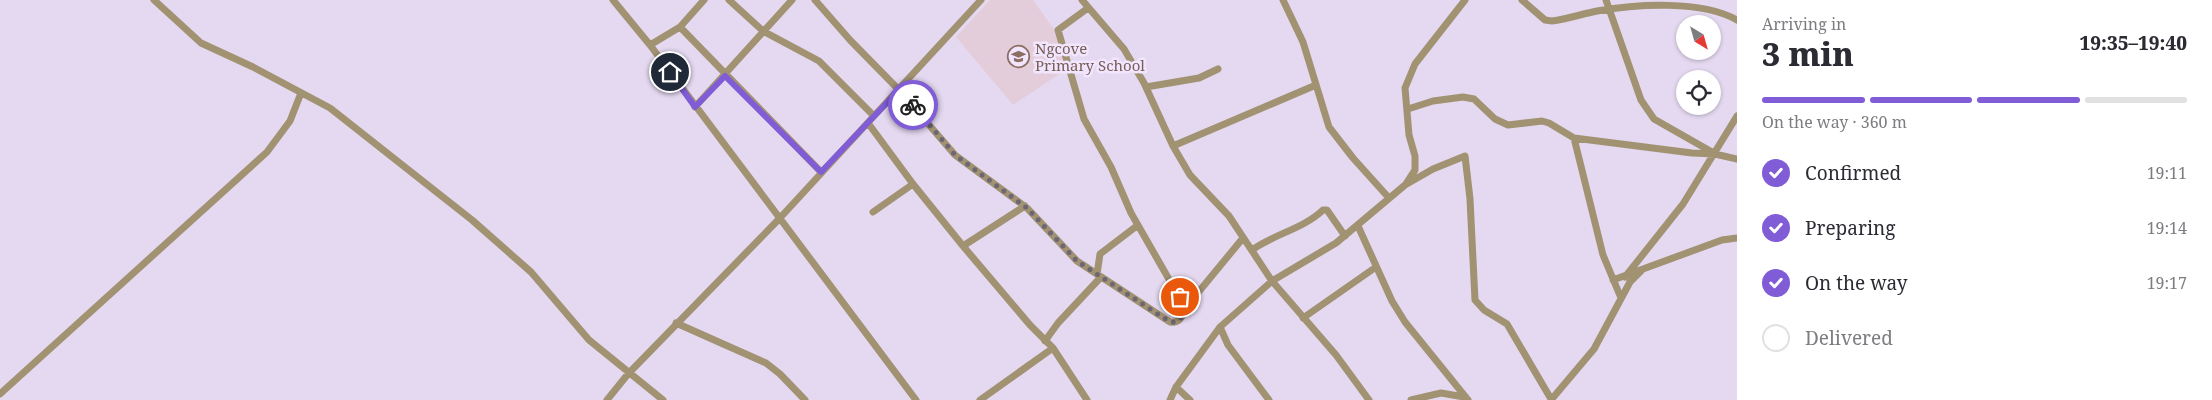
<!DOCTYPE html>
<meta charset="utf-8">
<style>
:root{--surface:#fff;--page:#f7f7f7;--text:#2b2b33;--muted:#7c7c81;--line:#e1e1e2;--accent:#805cd7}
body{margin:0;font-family:"Noto Serif",serif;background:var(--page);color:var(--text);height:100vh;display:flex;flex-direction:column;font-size:19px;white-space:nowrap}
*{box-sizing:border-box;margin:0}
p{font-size:16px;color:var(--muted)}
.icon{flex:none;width:28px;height:28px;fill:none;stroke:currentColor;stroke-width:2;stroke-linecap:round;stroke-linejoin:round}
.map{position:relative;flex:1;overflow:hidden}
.panel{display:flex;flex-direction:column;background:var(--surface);width:475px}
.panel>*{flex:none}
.needle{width:32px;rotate:143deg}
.fabs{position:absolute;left:1676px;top:15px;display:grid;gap:10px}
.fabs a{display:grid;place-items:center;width:45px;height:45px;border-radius:50%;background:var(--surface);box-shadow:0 1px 4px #0004;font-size:25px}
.pin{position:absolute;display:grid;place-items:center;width:42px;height:42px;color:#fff;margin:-21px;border:2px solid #fff;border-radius:50%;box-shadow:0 1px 5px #0007}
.courier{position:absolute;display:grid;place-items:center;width:50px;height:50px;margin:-25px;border:4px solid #805cd7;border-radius:50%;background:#fff;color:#222;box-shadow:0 1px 6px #0007}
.summary em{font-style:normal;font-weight:800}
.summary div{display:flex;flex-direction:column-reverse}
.summary{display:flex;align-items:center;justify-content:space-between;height:85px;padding:0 25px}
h1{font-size:32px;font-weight:800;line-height:38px}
.bar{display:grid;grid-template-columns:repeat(4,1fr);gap:8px 5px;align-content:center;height:60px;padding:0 25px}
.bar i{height:6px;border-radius:4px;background:var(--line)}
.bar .on{background:var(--accent)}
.bar p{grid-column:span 4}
ol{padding:0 25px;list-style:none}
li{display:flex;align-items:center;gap:15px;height:55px}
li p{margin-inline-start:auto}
li .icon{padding:5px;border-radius:50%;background:var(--accent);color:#fff;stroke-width:4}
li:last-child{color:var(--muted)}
li i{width:28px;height:28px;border:2px solid var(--line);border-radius:50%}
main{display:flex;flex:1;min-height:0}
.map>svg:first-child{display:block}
.education{fill:#e3cdda}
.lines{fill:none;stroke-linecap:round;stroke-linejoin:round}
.street{stroke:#a19272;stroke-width:7}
.done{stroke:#6d6675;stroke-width:5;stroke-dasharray:0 9}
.route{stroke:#805cd7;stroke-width:6}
.labels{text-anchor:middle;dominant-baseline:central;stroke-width:5;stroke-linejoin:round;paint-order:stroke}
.education-label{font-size:15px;fill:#785e54;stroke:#f2e6ff;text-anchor:start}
</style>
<main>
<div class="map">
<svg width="1737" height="400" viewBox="0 0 1737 400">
<rect width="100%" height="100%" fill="#e5d9f1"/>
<path class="education" d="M990,0H1033L1056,32L1070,67L1013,105L956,37Z"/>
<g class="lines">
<path class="street" d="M154,0L201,43L253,67L330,108L472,220L531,272L589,340L663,400
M613,0L650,45L916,400
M729,0L763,31L819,61L874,116
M815,0L850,40L899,90L955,155L1027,208L1077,261L1170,322C1181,324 1183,314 1187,306L1243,238
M1082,0L1124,49L1144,83L1173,146L1190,175L1229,216L1272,281L1336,355L1369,400
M1283,0L1303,42L1329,127L1353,158L1389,198
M1522,0L1545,20L1552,21C1567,19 1582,14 1597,11C1637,4 1702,0 1737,20
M1606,0L1641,100L1654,119L1712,152
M1088,8L1058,30L1084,119L1111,167L1131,213L1174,288L1187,306
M680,27L821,172
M650,45L680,27L704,0
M1146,87L1199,78L1218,69
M695,107L792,0
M1408,109L1433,101L1463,97L1474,99L1495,119L1508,125L1542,121L1549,123L1574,138L1692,153L1715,154L1737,159
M868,123L913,184L963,246L1030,325L1053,348L1087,400
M1574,138L1603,255L1621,298
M1173,146L1316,85
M1406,184L1415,170V156L1409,135L1405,88L1415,64L1465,0
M873,212L913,184
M1358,226L1392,301L1405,322L1468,400
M963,246L1025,206
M1252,250C1274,234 1303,229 1323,210H1327L1345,236
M1097,274L1100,254L1138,225
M1625,277L1683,204L1737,116
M1613,280L1722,240L1737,238
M1303,318L1376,267
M676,323L766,363L780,374L805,400
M1220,327L1228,345L1269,400
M1045,341L1058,323L1101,277
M1176,387L1190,400
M0,394L267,152L290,121L301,93
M607,400L628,374L779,219L981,0
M980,400L1053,348
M1170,400L1176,387L1220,327L1272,281L1336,243L1405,185L1433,169L1465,156L1470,199L1475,300L1484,310L1507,324L1551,399
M1411,400L1441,393L1464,397
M1551,400L1594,349L1630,282L1641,271"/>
</g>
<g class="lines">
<path class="done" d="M913,105L955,155L1027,208L1077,261L1170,322C1181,324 1183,314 1187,306L1180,297"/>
<path class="route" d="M670,72L695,107L725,76L821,172L899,90L913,105"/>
</g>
<defs>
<symbol id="school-ring" viewBox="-11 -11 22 22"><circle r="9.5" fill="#f2e6ff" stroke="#8d6e63" stroke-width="1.5"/><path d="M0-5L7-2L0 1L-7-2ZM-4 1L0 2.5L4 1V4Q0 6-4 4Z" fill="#8d6e63"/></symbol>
</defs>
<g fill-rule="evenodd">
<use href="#school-ring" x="1006" y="44" width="25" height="25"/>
</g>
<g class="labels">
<g class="education-label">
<text x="1035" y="48">Ngcove<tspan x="1035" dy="17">Primary School</tspan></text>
</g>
</g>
</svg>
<div class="fabs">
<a><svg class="needle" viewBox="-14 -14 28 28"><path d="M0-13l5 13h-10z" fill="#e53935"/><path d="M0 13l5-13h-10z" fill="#7c7c81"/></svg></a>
<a><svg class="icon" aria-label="locate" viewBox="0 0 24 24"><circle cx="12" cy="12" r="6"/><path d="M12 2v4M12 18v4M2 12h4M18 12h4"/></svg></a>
</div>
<div class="pin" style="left:1180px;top:297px;background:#ea580c"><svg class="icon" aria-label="bag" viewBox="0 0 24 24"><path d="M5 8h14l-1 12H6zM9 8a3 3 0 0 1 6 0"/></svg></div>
<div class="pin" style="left:670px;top:72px;background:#1f2937"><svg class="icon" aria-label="home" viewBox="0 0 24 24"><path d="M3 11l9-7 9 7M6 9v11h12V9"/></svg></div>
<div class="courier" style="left:913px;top:105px"><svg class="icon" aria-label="bike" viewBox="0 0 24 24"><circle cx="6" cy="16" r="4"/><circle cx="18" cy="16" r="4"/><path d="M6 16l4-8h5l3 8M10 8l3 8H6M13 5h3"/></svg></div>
</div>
<section class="panel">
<div class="summary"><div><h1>3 min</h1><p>Arriving in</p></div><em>19:35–19:40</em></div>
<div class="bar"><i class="on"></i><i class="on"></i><i class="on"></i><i></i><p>On the way · 360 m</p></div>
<ol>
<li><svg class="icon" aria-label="check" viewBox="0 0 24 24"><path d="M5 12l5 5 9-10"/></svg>Confirmed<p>19:11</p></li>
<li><svg class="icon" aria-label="check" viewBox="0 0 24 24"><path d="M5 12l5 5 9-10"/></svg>Preparing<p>19:14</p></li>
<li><svg class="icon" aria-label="check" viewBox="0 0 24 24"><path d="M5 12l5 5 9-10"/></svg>On the way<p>19:17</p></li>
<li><i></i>Delivered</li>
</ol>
</section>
</main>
